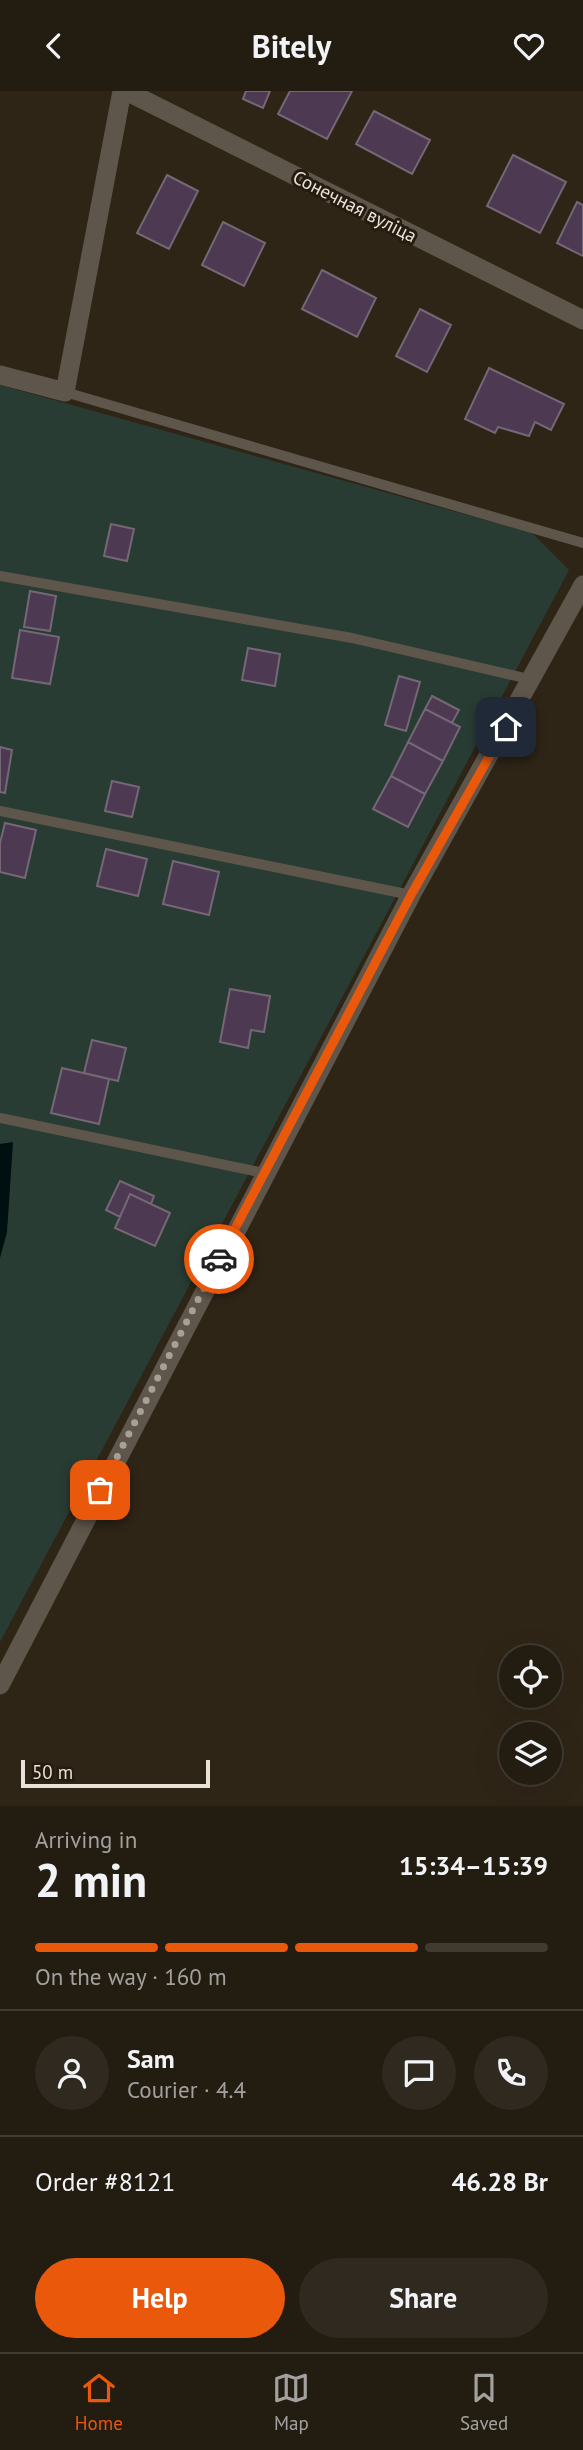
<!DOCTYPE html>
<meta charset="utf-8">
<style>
:root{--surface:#231c11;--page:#2f291f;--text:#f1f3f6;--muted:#a3a19f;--line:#403a31;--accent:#ea580c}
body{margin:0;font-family:"PT Sans",sans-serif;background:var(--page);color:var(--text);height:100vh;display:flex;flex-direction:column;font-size:26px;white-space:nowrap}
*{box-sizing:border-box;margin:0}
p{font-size:23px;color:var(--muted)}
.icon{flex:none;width:38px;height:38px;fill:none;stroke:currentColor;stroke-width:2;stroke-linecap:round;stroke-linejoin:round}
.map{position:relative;height:1715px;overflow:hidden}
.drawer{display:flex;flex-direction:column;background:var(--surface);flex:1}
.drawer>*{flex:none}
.controls{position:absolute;left:499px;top:1554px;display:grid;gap:14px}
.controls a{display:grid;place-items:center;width:63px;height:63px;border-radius:50%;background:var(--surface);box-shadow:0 7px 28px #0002,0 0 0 2px var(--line);font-size:35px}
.scale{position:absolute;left:21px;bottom:18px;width:189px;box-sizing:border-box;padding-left:7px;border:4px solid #e9e2d9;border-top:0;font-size:19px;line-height:24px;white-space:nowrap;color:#e9e2d9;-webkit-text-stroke:5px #251b0e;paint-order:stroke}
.pin{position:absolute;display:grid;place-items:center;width:60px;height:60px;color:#fff;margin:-30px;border-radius:14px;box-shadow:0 4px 10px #0006}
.courier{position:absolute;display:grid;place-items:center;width:70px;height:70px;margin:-35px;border:5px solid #ea580c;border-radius:50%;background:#fff;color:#222;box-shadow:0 2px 9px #0007}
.summary em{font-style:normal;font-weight:700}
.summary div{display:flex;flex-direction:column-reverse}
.summary{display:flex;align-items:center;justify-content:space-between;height:119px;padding:0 35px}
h1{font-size:46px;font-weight:700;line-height:52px}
.bar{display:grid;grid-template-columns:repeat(4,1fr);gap:10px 7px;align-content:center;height:84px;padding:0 35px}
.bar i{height:9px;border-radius:5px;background:var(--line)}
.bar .active{background:var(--accent)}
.bar p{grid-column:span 4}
.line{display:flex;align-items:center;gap:18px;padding:0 35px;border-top:2px solid var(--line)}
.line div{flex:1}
.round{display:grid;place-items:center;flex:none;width:74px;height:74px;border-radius:37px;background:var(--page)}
.primary-button{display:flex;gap:14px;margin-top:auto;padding:14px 35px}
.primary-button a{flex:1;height:80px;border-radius:42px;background:var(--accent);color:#fff;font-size:28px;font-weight:700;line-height:80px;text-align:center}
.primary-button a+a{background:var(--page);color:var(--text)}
header{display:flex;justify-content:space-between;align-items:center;height:91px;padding:0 35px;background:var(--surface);font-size:32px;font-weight:700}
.menu{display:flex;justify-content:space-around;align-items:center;height:98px;border-top:2px solid var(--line);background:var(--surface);font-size:19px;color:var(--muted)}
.menu a{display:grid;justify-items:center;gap:4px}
.menu .active{color:var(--accent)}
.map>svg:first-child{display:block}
.green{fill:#293c33}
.water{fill:#001011}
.building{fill:#4d3951;stroke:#746776;stroke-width:2}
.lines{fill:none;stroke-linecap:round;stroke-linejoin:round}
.service{stroke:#5f564b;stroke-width:10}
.minor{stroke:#5f564b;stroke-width:19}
.tertiary{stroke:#5f564b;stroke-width:19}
.done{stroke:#a8a095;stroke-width:7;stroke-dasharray:0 12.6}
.route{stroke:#ea580c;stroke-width:9}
.labels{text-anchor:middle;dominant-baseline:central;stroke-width:6;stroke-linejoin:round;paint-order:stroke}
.street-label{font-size:19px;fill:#e9e2d9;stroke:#251b0e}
</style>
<header><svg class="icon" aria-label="back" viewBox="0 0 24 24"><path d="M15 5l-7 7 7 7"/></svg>Bitely<svg class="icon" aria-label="heart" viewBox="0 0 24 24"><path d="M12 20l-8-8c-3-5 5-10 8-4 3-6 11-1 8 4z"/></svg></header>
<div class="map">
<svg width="583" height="1715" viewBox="0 0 583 1715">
<rect width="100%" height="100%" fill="#2f2517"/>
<path class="green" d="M0,294L532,442L569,479L0,1551Z"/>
<path class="water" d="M13,1051L7,1141L0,1167V1053Z"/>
<path class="building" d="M246,0H270L263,17L243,8Z
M290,0H352L327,48L278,23Z
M374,20L430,49L412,83L356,53Z
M513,64L566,91L540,142L487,115Z
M167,84L198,100L169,158L137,142Z
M577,111L583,114V165L557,152Z
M223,131L265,152L244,195L202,174Z
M322,179L376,207L357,246L302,218Z
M420,218L451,234L427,281L396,265Z
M489,277L564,313L551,339L535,331L529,345L498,336L495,342L465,328Z
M111,433L134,438L127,470L104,465Z
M30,500L56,505L50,540L24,536Z
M20,539L59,546L50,593L12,587Z
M248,557L280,563L275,595L242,589Z
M399,585L420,591L406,640L385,634Z
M432,605L459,619L452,632L425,618Z
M425,618L460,636L443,670L408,651Z
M408,651L443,670L425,703L391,685Z
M0,656L12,659L5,702L0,701Z
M391,685L425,703L408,736L373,718Z
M112,690L139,696L132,726L105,720Z
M5,732L36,739L25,787L0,781V752Z
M106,758L147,768L138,805L97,795Z
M173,770L219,781L209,824L163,813Z
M230,898L270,905L264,941L251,939L248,957L220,951Z
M92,949L126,957L118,990L84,982Z
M62,977L109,988L99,1033L51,1022Z
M120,1090L154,1105L151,1113L130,1103L120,1126L106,1119Z
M130,1103L170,1122L155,1155L115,1137Z"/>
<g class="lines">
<path class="service" d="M65,301L583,452
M0,485L352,547L533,589
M0,720L411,804
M0,1027L264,1082"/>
<path class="minor" d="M126,0L583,229
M0,284L65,301L122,0"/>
<path class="tertiary" d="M0,1594L411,804L583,494"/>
</g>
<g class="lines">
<path class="done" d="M100,1399L219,1168"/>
<path class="route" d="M219,1168L411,804L506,636"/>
</g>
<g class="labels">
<g class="street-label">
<text transform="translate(355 115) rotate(27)">Сонечная вуліца</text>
</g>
</g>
</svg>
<div class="controls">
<a><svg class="icon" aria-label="locate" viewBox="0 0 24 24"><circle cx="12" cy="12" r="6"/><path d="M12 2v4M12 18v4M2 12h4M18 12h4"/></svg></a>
<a><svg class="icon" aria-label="layers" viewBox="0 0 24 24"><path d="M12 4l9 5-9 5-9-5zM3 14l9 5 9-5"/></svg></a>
</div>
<div class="scale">50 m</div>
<div class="pin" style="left:100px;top:1399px;background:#ea580c"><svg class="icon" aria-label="bag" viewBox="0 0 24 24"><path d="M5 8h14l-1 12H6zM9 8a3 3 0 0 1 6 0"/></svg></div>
<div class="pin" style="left:506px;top:636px;background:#1f2937"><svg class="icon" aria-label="home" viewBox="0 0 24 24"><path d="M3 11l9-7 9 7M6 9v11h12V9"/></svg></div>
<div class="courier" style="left:219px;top:1168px"><svg class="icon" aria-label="car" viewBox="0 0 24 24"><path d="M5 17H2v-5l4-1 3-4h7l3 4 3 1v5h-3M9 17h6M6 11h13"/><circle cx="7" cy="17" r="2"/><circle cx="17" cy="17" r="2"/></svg></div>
</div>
<section class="drawer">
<div class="summary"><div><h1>2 min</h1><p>Arriving in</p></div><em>15:34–15:39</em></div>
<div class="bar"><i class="active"></i><i class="active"></i><i class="active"></i><i></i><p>On the way · 160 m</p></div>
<div class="line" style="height:126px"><a class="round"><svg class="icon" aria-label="person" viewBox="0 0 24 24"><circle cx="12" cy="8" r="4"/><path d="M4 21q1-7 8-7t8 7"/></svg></a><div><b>Sam</b><p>Courier · 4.4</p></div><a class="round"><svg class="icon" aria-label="chat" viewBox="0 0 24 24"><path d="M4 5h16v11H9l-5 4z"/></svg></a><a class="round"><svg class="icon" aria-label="phone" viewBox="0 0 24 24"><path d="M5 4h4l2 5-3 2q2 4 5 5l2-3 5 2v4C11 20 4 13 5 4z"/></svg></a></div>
<div class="line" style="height:91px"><div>Order #8121</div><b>46.28 Br</b></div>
<div class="primary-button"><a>Help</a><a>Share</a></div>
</section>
<nav class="menu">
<a class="active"><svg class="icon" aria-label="home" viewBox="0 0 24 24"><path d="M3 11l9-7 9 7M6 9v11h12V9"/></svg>Home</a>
<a><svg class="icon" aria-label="map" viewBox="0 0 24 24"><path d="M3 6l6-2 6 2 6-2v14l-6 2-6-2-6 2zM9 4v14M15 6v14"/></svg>Map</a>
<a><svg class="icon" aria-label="saved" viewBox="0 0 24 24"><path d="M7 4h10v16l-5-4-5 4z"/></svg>Saved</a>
</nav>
